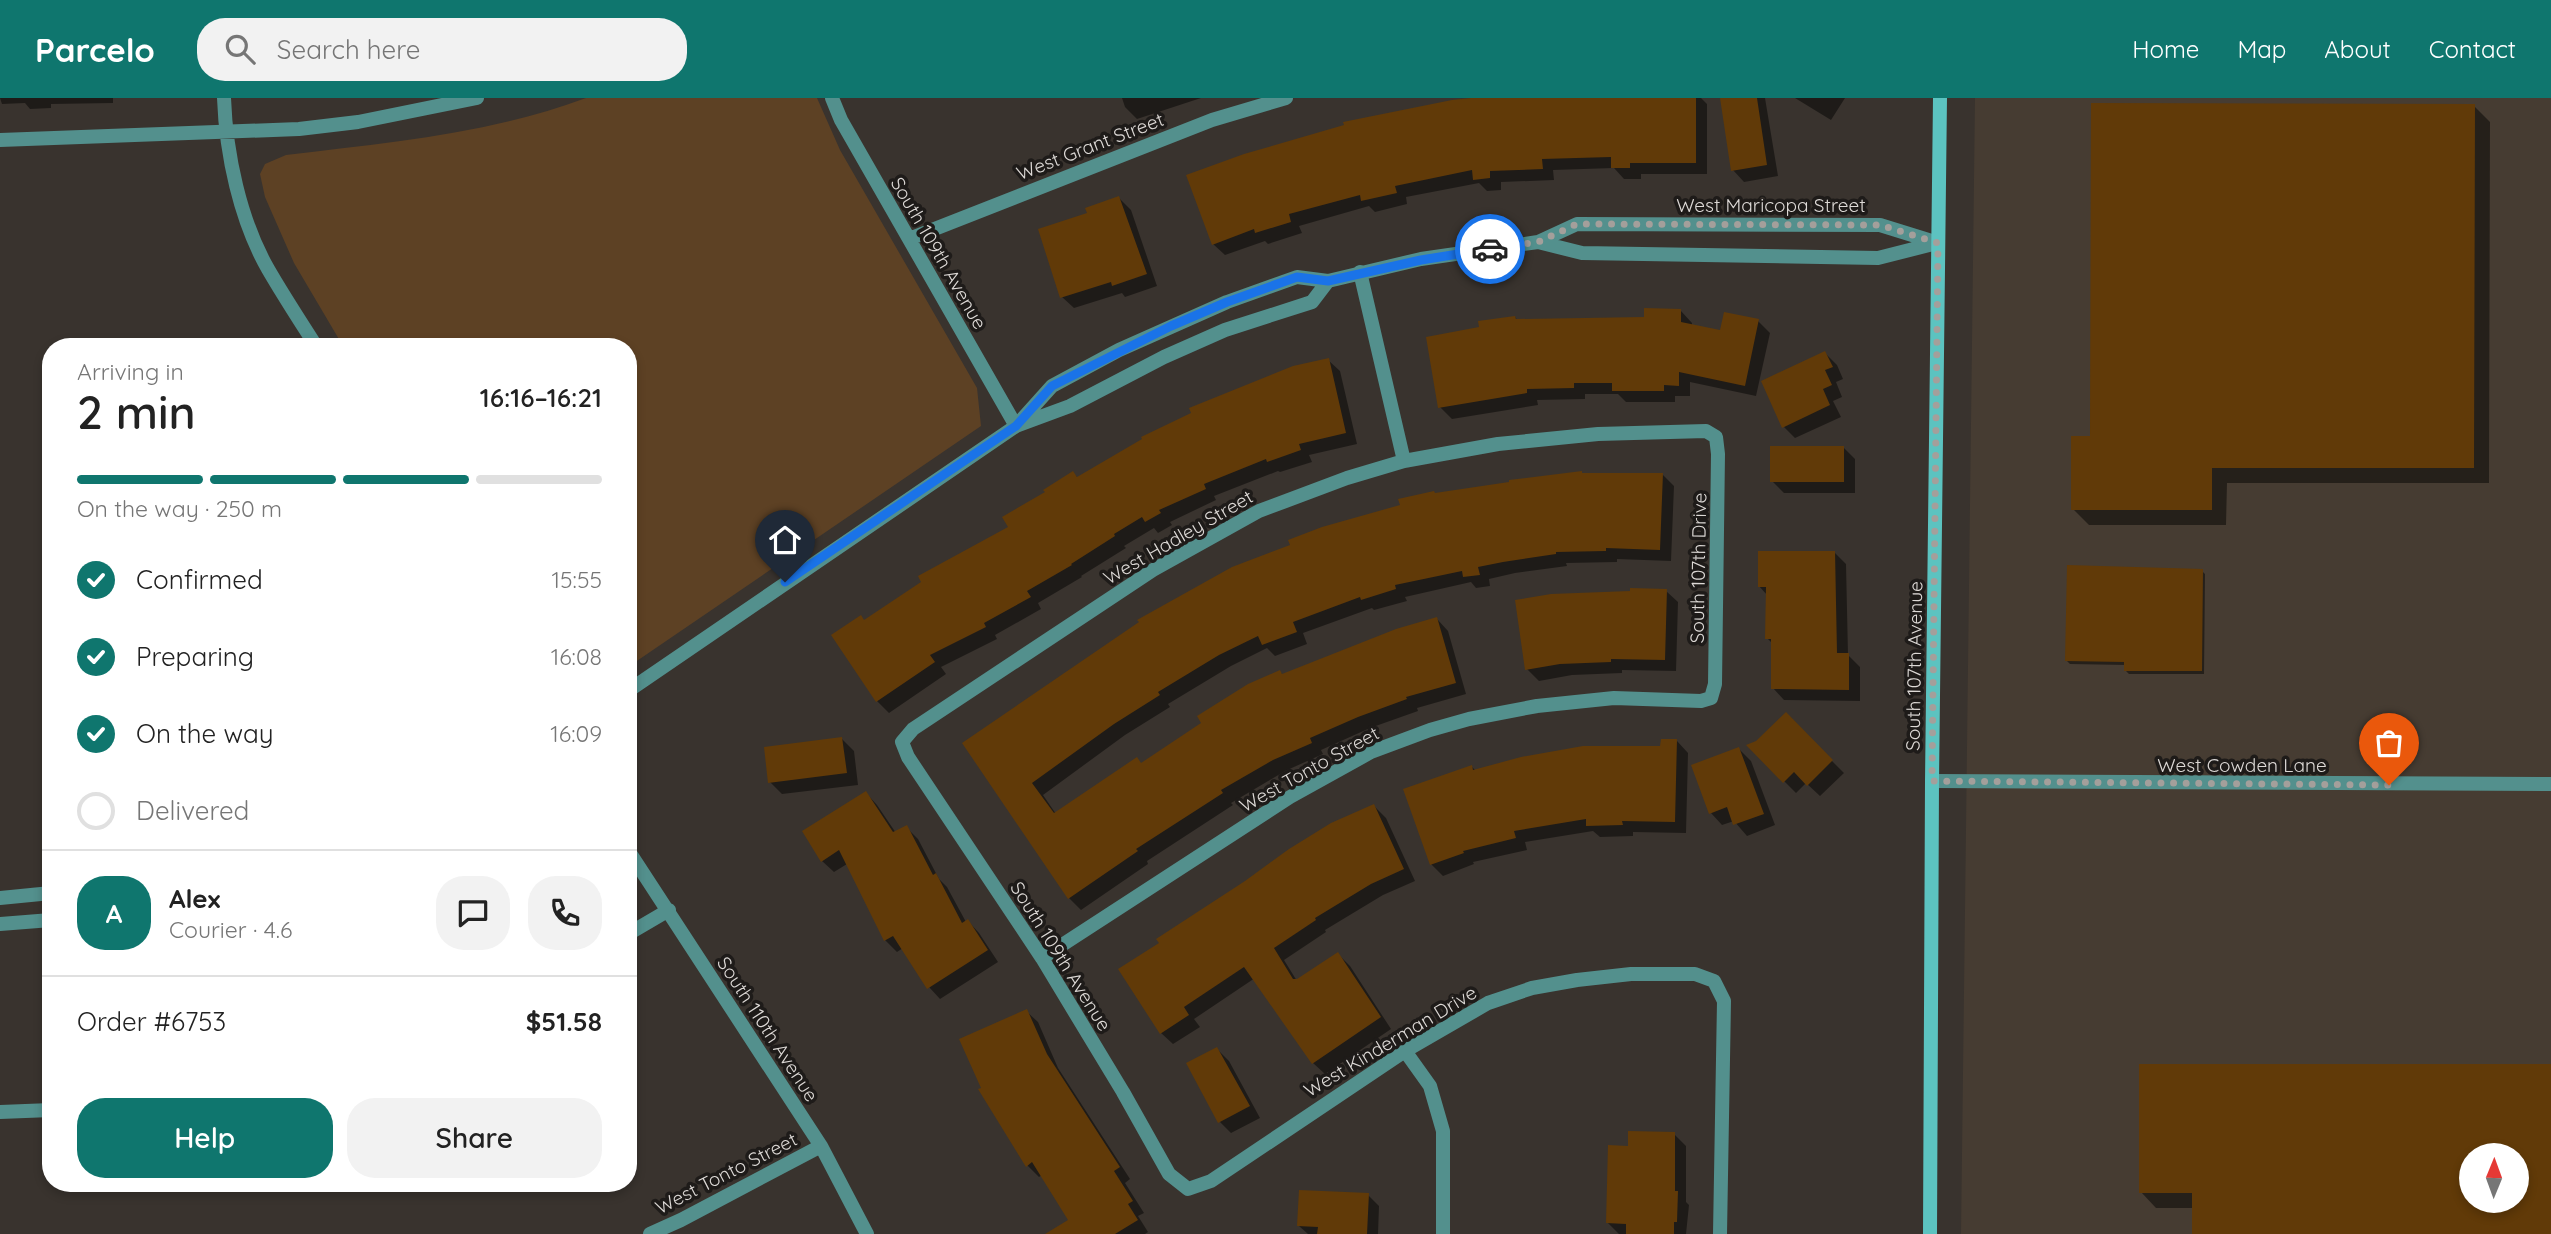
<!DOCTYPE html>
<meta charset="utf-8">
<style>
:root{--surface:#fff;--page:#f2f2f2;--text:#222;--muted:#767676;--line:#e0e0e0;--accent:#0f766e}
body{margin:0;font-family:Quicksand,sans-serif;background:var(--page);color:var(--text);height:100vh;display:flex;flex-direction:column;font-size:26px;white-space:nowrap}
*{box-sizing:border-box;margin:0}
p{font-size:23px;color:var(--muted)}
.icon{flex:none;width:38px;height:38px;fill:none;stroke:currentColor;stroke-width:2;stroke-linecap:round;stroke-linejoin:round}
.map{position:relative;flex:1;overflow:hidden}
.panel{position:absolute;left:42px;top:240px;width:595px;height:854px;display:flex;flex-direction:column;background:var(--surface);border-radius:28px;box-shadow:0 4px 10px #0003}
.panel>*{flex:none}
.needle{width:46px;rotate:1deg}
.controls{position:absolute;left:2459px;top:1045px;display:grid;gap:14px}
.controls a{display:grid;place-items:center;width:70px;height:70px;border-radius:50%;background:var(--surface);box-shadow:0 4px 10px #0003;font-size:35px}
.pin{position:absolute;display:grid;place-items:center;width:60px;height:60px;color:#fff;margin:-72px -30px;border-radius:50% 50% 50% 0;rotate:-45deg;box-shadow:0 0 7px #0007}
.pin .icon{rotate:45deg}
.courier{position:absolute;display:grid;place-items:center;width:70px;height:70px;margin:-35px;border:5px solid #1a73e8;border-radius:50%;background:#fff;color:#222;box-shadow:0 2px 9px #0007}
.headline em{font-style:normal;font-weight:600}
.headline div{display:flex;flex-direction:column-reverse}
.headline{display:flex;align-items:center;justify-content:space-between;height:119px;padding:0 35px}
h1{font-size:46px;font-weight:600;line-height:52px}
.bar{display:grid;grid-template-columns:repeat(4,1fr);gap:10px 7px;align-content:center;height:84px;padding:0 35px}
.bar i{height:9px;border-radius:5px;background:var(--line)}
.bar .on{background:var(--accent)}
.bar p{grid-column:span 4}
.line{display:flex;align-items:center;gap:18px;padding:0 35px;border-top:2px solid var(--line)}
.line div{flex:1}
.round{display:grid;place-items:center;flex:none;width:74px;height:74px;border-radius:28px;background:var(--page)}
ol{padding:0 35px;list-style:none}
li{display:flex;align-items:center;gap:21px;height:77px}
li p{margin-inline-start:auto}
li .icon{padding:7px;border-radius:50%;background:var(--accent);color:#fff;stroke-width:4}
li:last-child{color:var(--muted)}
li i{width:38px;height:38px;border:4px solid var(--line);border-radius:50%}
.button{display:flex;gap:14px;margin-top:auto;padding:14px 35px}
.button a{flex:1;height:80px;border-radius:28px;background:var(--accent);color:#fff;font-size:28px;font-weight:600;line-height:80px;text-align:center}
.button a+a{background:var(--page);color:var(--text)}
header{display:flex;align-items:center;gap:42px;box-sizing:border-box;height:98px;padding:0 35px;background:var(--accent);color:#fff}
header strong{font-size:33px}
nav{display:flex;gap:38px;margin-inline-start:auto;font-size:24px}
.search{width:490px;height:63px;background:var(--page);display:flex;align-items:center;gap:18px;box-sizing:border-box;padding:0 24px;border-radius:28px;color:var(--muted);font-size:26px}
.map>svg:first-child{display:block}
.built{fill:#463c32;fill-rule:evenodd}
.green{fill:#5d4124}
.shadow{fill:#0007;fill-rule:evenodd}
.building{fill:#613a08;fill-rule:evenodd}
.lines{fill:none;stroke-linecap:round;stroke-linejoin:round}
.minor{stroke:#53908d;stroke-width:14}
.tertiary{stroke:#53908d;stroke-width:14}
.secondary{stroke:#5cc3c0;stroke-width:14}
.done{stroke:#a49f9b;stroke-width:7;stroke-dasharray:0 12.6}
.route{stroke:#1a73e8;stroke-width:9}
.labels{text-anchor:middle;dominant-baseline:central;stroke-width:7;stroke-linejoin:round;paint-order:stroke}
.street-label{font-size:19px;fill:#ddd9d6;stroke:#1e1b19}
</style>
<header>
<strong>Parcelo</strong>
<div class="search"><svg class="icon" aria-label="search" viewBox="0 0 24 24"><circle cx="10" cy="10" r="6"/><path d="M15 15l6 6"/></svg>Search here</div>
<nav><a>Home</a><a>Map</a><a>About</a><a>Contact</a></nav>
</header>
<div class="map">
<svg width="2551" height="1136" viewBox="0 0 2551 1136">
<rect width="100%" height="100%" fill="#39332e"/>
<path class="built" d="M1975,0H2551V1136H1961ZM2471,1057H2516V1102H2471Z"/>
<path class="green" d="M586,0H817L840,52L977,290L981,328L628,569V248H343L294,165L265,99L260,76L265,66L286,57C387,45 490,36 586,0Z"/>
<path class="shadow" d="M0,0H113V5L51,6V10L30,11L25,5L2,6Z
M1122,0H1201L1137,21L1125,9Z
M1507,0H1701L1707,6V76H1641V81H1624L1614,70L1553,72L1554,82L1501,84V92L1487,93L1479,85L1406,99L1407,106L1375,114L1369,108L1299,128L1302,135L1268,146L1265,143L1225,157L1213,146Z
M1721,0H1765L1778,78L1744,84L1733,72Z
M1795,0H1845L1831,22Z
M2474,8L2490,24L2489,385H2227L2226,427H2089L2073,411L2092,340Z
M1119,100L1131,112L1157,188L1125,199L1122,195L1074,210L1062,199L1089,116Z
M1681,213L1692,225V228L1721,234L1758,223L1770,235L1756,298L1690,284V298H1675V304H1626L1618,296H1585V301L1537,302L1538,307L1452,321L1440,309L1481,231L1515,219L1518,223L1646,220Z
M1825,255L1837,267L1843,281L1836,284L1842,299L1833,303L1841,319L1795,340L1784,329Z
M1328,262L1340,273L1357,346L1309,357L1312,364L1280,374L1278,373L1214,398L1216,402L1170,424L1172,427L1158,435L1154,430L1124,448L1126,450L1081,478L1082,479L1038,505L1041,511L995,537L997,541L941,569L946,576L889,615L877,603L865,524L1010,430L1047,395L1073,375L1078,380Z
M1843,349L1855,361V395H1784L1772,383Z
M1662,376L1674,388L1671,463L1617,461V464L1566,465L1567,468L1515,475L1489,481L1490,488L1476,490L1471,484L1405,499L1407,503L1374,512L1372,510L1303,535L1307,546L1275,558L1267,550L1231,568L1168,606L1170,609L1125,637L1043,697L1056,716L1142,666L1280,574L1283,577L1437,521L1448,533L1466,596L1417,610L1418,613L1370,630L1321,652L1323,656L1285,673L1231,705L1233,707L1147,763L1148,766L1081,812L1069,800L965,646L1436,397L1584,377Z
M1834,454L1846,466L1848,557L1860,569V603L1784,602L1773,590V546L1767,540V497L1759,488Z
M2202,473L2205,476L2204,576H2129L2126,573V567L2070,566L2067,563Z
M1666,493L1678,504L1676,573L1622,572V575L1572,577L1539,583L1527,571Z
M1786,617L1844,675L1820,698L1806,685L1796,695L1749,648L1757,645Z
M842,641L854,653L858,687L782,696L770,684Z
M1677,643L1688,655L1686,735L1633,734V738L1600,739L1593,733L1525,744L1527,752L1473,764L1474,766L1443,778L1431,766L1472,669L1476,673L1662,649Z
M1739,651L1751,663L1775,727L1747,738L1734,723L1722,727L1711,715Z
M866,695L877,707L896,735L906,729L918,741L939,781L947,789L966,824L968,823L979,835L998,864L940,901L929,889L903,850L897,854L885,842L847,766L834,774L822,763Z
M1374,708L1386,720L1415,783L1383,797L1325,832L1326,834L1284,862L1297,883L1338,856L1350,868L1391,931L1325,976L1313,965L1255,880L1194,921L1200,929L1173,946L1161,935L1120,871Z
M1026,913L1038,924L1058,970L1130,1081L1125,1085L1144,1115L1138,1118L1148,1134L1145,1136H1057L1070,1123L1042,1077L1039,1079L1027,1067Z
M1217,951L1229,963L1260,1020L1231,1035L1220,1024Z
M2551,968V1136H2194V1110H2156L2141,1094ZM2471,1057H2516V1102H2471Z
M1674,1036L1686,1048V1104L1689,1107L1686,1136H1619L1607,1124L1629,1049Z
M1368,1097L1379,1108L1378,1136H1308L1299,1128Z"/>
<path class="building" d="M1471,0H1696V65H1630V70H1611V59L1542,61L1543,71L1490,73V80L1473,82L1472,72L1395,88L1397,95L1361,103L1360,97L1289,116L1291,124L1255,135L1254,131L1212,147L1186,77L1244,56L1344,27L1343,24L1452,2Z
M1720,0H1757L1767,67L1731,73Z
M2091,5L2475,6L2474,370H2212V412H2071V338H2090Z
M1119,98L1147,176L1112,188L1111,184L1060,200L1038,131L1087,115L1085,110Z
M1644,210L1681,211V224L1720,232L1724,214L1759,221L1745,288L1679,274V288L1664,287V293H1612V285H1574V290L1527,291V295L1438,310L1426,239L1479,229L1478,223L1515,218L1516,221L1644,219Z
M1825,253L1833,269L1825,272L1832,287L1823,291L1830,307L1782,330L1761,283Z
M1329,260L1346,335L1299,346L1301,352L1267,364L1266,361L1204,386L1206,391L1159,412L1161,415L1145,424L1142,419L1114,436L1115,438L1071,466L1072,467L1027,493L1031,499L984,525L986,529L930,557L935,564L876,604L831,537L861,517L864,522L921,484L918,478L1008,429L1002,419L1045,394L1043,392L1073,373L1077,379L1142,341L1141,339L1191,315L1189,310L1293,268Z
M1770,348H1844V384H1770Z
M1582,373V375H1663L1660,452L1606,450V453L1556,454V456L1503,464L1478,469L1480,477L1463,479L1462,473L1395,487L1396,491L1361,502L1360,499L1293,524L1297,534L1262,547L1258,538L1219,557L1158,594L1160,597L1114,626L1032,685L1054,715L1137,659L1141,665L1201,625L1197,618L1248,586L1280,572L1282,576L1396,531L1437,519L1456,585L1406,599L1407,601L1358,619L1310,640L1312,645L1273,662L1221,692L1223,695L1136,751L1138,753L1068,801L962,645L1139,524L1137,522L1232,469L1290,447L1288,442L1322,429L1400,407L1398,401L1434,393L1435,395L1509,384V382Z
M1758,453H1835L1837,555H1849V592L1771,591V541H1765L1766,489H1758Z
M2067,467L2203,471L2202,573H2124V564L2065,563Z
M1630,490L1667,491L1665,562L1611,561V564L1560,566L1525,572L1515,502L1551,496L1630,493Z
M1786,614L1833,662L1807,688L1794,674L1783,685L1746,647L1756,643Z
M842,639L847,675L768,685L764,649Z
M1661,641H1677L1675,724L1622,723L1623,727L1586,728V721L1514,733L1516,740L1463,753L1464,755L1430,767L1403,691L1472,667L1473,672L1521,659L1583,648H1660Z
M1739,649L1764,716L1733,727L1727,709L1709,716L1691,667Z
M866,693L893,734L907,727L933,777L936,775L962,825L968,821L988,852L927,891L893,838L884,843L839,752L821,764L802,733Z
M1374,706L1404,771L1371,786L1315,820L1316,822L1274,850L1293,881H1297L1338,854L1381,919L1312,966L1244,869L1184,909L1189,917L1160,936L1118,871L1159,845L1156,841L1245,783L1289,751L1331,725Z
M1027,911L1047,956L1120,1069L1114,1073L1133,1103L1128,1106L1138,1122L1115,1136H1045L1068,1122L1032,1064L1026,1069L978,991L981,990L959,941Z
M1217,949L1250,1008L1218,1025L1186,965Z
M2139,966H2551V1136H2192V1095H2139ZM2471,1057H2516V1102H2471Z
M1628,1033L1675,1034V1093H1678L1677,1124H1674V1136H1626V1126L1606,1125L1608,1047L1628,1048Z
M1299,1092L1369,1095L1367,1136H1317L1318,1129L1297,1128Z"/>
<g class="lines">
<path class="minor" d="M224,0C226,56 240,122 268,171C283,197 300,223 316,248
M832,0L841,22L1016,328
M0,42L299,31L358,24L477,0
M909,141L1212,22L1286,0
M1360,174L1404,363
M1932,683L2551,686
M628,752L821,1048L867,1136
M628,836L669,812
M1042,860L1290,699L1371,654L1430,632L1469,621L1537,608L1614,600L1701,603L1711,600L1715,586L1718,356L1716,339L1706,333L1598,336L1498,346L1404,363L1347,380L1259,413L1153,472L913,631L902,644L908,659L1042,860L1123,994L1169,1076L1188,1091L1211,1083L1405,953L1488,905L1532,890L1577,882L1631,876H1695L1714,883L1724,903L1720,1136
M1405,953L1430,988L1443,1033V1136
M0,1014L51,1012
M650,1136L681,1122L821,1048"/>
<path class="tertiary" d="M1538,144L1582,155L1878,160L1937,145
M1016,328L1052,288L1119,252L1227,204L1297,179L1328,183L1421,161L1538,144L1577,126L1880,127L1938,145
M628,593L1016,328L1070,308L1164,259L1225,232L1312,204L1328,183
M0,800L51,795
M0,826L51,822"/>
<path class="secondary" d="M1930,1136L1932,683L1940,0"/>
</g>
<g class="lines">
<path class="done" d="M1490,151L1538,144L1577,126L1880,127L1938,145L1932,683L2389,687"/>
<path class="route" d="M785,484L1016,328L1052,288L1171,228L1227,204L1297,179L1328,183L1421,162L1490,151"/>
</g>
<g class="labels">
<g class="street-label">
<text transform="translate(1090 48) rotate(-21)">West Grant Street</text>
<text x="1771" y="107">West Maricopa Street</text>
<text transform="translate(939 155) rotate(60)">South 109th Avenue</text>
<text transform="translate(1178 439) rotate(-30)">West Hadley Street</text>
<text transform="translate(1698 470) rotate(-89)">South 107th Drive</text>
<text transform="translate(1914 568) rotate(-89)">South 107th Avenue</text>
<text x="2242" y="667">West Cowden Lane</text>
<text transform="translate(1309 671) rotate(-29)">West Tonto Street</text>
<text transform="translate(1061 858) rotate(58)">South 109th Avenue</text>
<text transform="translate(768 931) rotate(57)">South 110th Avenue</text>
<text transform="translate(1390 943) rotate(-31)">West Kinderman Drive</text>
<text transform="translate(726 1075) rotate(-27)">West Tonto Street</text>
</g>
</g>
</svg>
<div class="controls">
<a><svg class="needle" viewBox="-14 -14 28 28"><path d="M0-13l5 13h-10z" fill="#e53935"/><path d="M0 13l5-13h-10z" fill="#767676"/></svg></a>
</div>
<div class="pin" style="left:2389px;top:687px;background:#ea580c"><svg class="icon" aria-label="bag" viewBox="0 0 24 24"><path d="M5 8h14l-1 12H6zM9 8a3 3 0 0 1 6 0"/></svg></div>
<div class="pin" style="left:785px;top:484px;background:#1f2937"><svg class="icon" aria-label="home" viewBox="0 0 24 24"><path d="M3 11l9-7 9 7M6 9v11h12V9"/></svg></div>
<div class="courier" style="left:1490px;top:151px"><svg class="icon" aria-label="car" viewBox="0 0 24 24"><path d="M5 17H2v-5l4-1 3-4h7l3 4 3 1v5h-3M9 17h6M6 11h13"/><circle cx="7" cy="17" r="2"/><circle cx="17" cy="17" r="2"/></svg></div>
<section class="panel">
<div class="headline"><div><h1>2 min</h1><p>Arriving in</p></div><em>16:16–16:21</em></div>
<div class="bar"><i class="on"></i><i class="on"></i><i class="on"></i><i></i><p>On the way · 250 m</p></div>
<ol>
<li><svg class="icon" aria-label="check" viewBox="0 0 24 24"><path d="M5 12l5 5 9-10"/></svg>Confirmed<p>15:55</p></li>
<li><svg class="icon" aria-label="check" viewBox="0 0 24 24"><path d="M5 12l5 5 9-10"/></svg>Preparing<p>16:08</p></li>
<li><svg class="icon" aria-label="check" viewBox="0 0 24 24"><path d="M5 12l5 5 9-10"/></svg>On the way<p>16:09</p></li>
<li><i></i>Delivered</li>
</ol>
<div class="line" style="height:126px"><b class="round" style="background:var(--accent);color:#fff">A</b><div><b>Alex</b><p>Courier · 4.6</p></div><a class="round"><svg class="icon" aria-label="chat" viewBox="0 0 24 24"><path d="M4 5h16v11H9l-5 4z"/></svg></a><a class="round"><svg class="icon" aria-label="phone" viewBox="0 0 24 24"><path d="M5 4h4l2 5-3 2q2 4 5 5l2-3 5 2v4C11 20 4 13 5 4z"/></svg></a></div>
<div class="line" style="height:91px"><div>Order #6753</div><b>$51.58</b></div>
<div class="button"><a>Help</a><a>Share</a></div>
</section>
</div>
